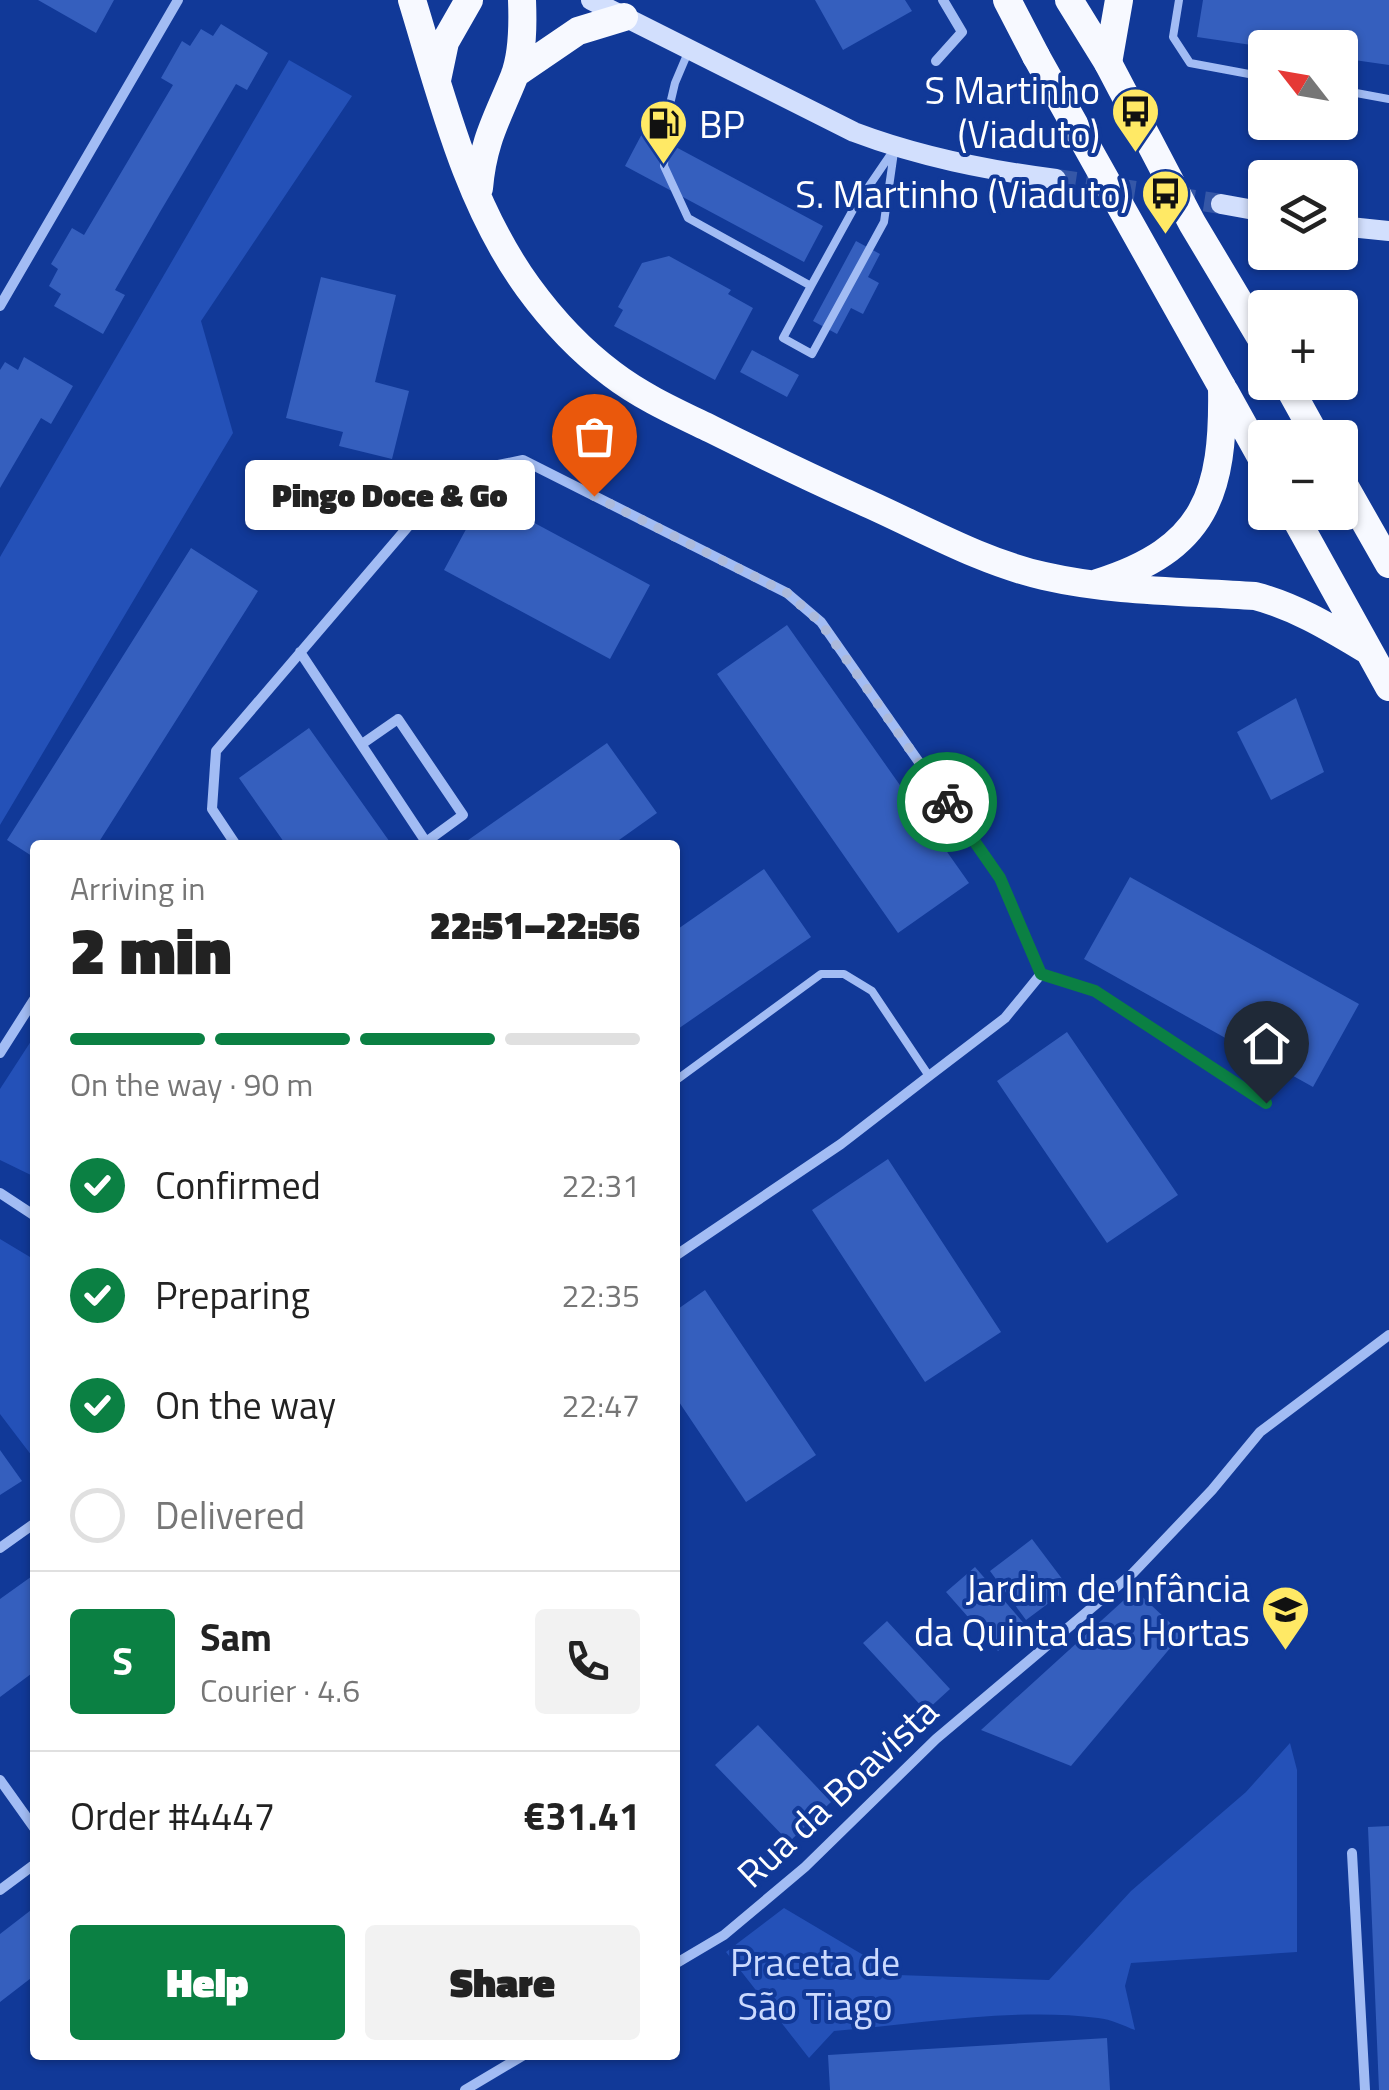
<!DOCTYPE html>
<meta charset="utf-8">
<style>
:root{--surface:#fff;--page:#f2f2f2;--text:#222;--muted:#767676;--line:#e0e0e0;--accent:#0b8043}
body{margin:0;font-family:"Titillium Web",sans-serif;background:var(--page);color:var(--text);height:100vh;display:flex;flex-direction:column;font-size:38px;white-space:nowrap}
*{box-sizing:border-box;margin:0}
p{font-size:32px;color:var(--muted)}
.icon{flex:none;width:55px;height:55px;fill:none;stroke:currentColor;stroke-width:2;stroke-linecap:round;stroke-linejoin:round}
.map{position:relative;flex:1;overflow:hidden}
.sheet{position:absolute;left:30px;top:840px;width:650px;height:1220px;display:flex;flex-direction:column;background:var(--surface);border-radius:10px;box-shadow:0 2px 8px #0004}
.sheet>*{flex:none}
.needle{width:65px;rotate:301deg}
.tools{position:absolute;left:1248px;top:30px;display:grid;gap:20px}
.tools a{display:grid;place-items:center;width:110px;height:110px;border-radius:10px;background:var(--surface);box-shadow:0 2px 8px #0004;font-size:50px}
.pin{position:absolute;display:grid;place-items:center;width:85px;height:85px;color:#fff;margin:-102px -42px;border-radius:50% 50% 50% 0;rotate:-45deg;box-shadow:0 0 10px #0007}
.pin .icon{rotate:45deg}
.courier{position:absolute;display:grid;place-items:center;width:100px;height:100px;margin:-50px;border:8px solid #0b8043;border-radius:50%;background:#fff;color:#222;box-shadow:0 2px 12px #0007}
.bubble{position:absolute;height:70px;border-radius:10px;background:var(--surface);box-shadow:0 2px 8px #0004;font-size:32px;font-weight:800;line-height:70px;text-align:center}
.headline em{font-style:normal;font-weight:800}
.headline div{display:flex;flex-direction:column-reverse}
.headline{display:flex;align-items:center;justify-content:space-between;height:170px;padding:0 40px}
h1{font-size:65px;font-weight:800;line-height:75px}
.bar{display:grid;grid-template-columns:repeat(4,1fr);gap:15px 10px;align-content:center;height:120px;padding:0 40px}
.bar i{height:12px;border-radius:8px;background:var(--line)}
.bar .current{background:var(--accent)}
.bar p{grid-column:span 4}
.line{display:flex;align-items:center;gap:25px;padding:0 40px;border-top:2px solid var(--line)}
.line div{flex:1}
.round{display:grid;place-items:center;flex:none;width:105px;height:105px;border-radius:10px;background:var(--page)}
ol{padding:0 40px;list-style:none}
li{display:flex;align-items:center;gap:30px;height:110px}
li p{margin-inline-start:auto}
li .icon{padding:10px;border-radius:50%;background:var(--accent);color:#fff;stroke-width:4}
li:last-child{color:var(--muted)}
li i{width:55px;height:55px;border:5px solid var(--line);border-radius:50%}
.primary-button{display:flex;gap:20px;margin-top:auto;padding:20px 40px}
.primary-button a{flex:1;height:115px;border-radius:10px;background:var(--accent);color:#fff;font-size:40px;font-weight:800;line-height:115px;text-align:center}
.primary-button a+a{background:var(--page);color:var(--text)}
.map>svg:first-child{display:block}
.green{fill:#2451b8}
.building{fill:#355fbe}
.lines{fill:none;stroke-linecap:round;stroke-linejoin:round}
.secondary-tunnel{stroke:#3557a7;stroke-width:20;stroke-dasharray:20 10;stroke-linecap:butt}
.service{stroke:#a2bcf4;stroke-width:8}
.minor{stroke:#a2bcf4;stroke-width:10}
.secondary{stroke:#d2dffd;stroke-width:20}
.trunk{stroke:#f7f9ff;stroke-width:28}
.trunk-bridge{stroke:#f7f9ff;stroke-width:28}
.done{stroke:#acbadb;stroke-width:10;stroke-dasharray:0 18}
.route{stroke:#0b8043;stroke-width:12}
.labels{text-anchor:middle;dominant-baseline:central;stroke-width:8;stroke-linejoin:round;paint-order:stroke}
.poi-label{font-size:38px;fill:#fff;stroke:#113998;text-anchor:end}
.street-label{font-size:38px;fill:#fff;stroke:#113998}
.park-label{font-size:38px;fill:#cbdafe;stroke:#113998}
</style>
<div class="map">
<svg width="1389" height="2090" viewBox="0 0 1389 2090">
<rect width="100%" height="100%" fill="#113998"/>
<path class="green" d="M289,60L352,96L201,321L233,433L0,825V557Z
M35,1035V1177L0,1160V1089Z
M0,1239L35,1260V1460L0,1414Z
M1290,1743L1297,1770V1952L1131,1963L1125,1986L1135,2030C1124,2026 1111,2019 1098,2018C1018,2007 916,2024 834,2031L809,2058L726,1952L784,1908L897,1975L1049,1980L1131,1891L1246,1792Z"/>
<path class="building" d="M38,0H114L96,33Z
M815,0H905L912,11L843,50Z
M1203,0H1389V65L1340,58V48H1272L1197,37Z
M221,24L268,53L247,90L236,84L160,212L115,290L125,295L103,334L54,306L61,294L49,286L58,269L51,264L72,228L84,235L173,85L161,78L182,41L190,46L201,29L213,36Z
M644,130L823,226L804,262L625,166Z
M856,241L880,254L868,277L879,283L863,314L851,308L837,334L813,321Z
M669,256L731,290L728,294L753,308L715,380L614,326L623,310L618,307L642,263Z
M321,277L396,295L375,382L409,391L392,459L339,446L343,432L286,418Z
M752,350L799,375L787,397L740,372Z
M24,357L73,386L51,424L41,418L0,488V370L5,362L18,370Z
M484,496L650,585L610,659L444,570Z
M191,548L258,591L97,845H35V858L7,840Z
M787,625L969,883L898,933L717,674Z
M1296,698L1324,772L1271,800L1237,732Z
M309,728L392,845H286L239,778Z
M607,743L657,813L612,845H461Z
M764,869L811,937L675,1031V931Z
M1130,877L1359,1004L1313,1087L1084,959Z
M1067,1032L1178,1195L1107,1243L997,1081Z
M888,1159L1001,1332L925,1382L812,1210Z
M705,1290L816,1455L746,1502L675,1396V1311Z
M0,1450L22,1481L0,1495Z
M1032,1539L1069,1588L1026,1620L990,1571Z
M975,1567L1027,1627L998,1651L946,1592Z
M35,1574V1671L0,1697V1599Z
M1135,1590L1182,1634L1071,1766L981,1730Z
M887,1621L950,1689L926,1711L863,1643Z
M758,1725L831,1802L789,1842L715,1765Z
M1389,1826V2090H1379L1368,1827Z
M35,1907V1975L0,2002V1934Z
M1107,2038L1110,2090H830L828,2055Z"/>
<g class="lines">
<path class="secondary-tunnel" d="M1056,179L1221,204"/>
<path class="service" d="M1179,0L1173,37L1190,63L1265,77
M689,50L675,83L666,121L664,166L688,218L811,286L854,208L895,148
M1340,90L1389,99
M811,286L783,338L812,354L884,222L894,152
M675,1081L821,974H844L872,991L929,1076"/>
<path class="minor" d="M936,61L962,32L943,0
M0,306L178,0
M300,652L426,842L463,815L398,719L362,744
M236,845L212,809L216,751L453,474L523,460L787,593L821,622L1000,878L1041,974L1005,1018L929,1076L841,1144L675,1256
M1041,974L1095,991L1266,1103
M0,1053L35,998
M0,1193L35,1216
M0,1548L35,1523
M0,1780L35,1829
M1352,1853L1365,2090
M0,1890L35,1864
M675,1964L724,1935L805,1867L936,1739L1133,1573L1212,1490L1260,1432L1389,1335
M465,2090L524,2055"/>
<path class="secondary" d="M591,0L854,132C920,157 986,170 1056,179
M1221,204L1265,212
M1340,226L1389,231"/>
<path class="trunk" d="M412,0C442,98 467,203 528,287C552,320 580,350 612,374C642,397 678,413 711,429C761,454 811,478 862,501C921,527 981,562 1044,576C1114,592 1184,591 1255,596C1297,607 1332,629 1369,651
M1007,0L1036,56
M1069,0L1108,63
M1108,63L1119,0
M515,74L578,31L624,17
M437,80L445,42L469,0
M479,188C483,141 497,119 514,77C523,54 523,25 522,0
M1286,382L1317,438
M1225,392L1265,464
M1340,478L1389,564
M1292,512L1389,687
M1097,583C1206,549 1224,493 1222,387"/>
<path class="trunk-bridge" d="M1036,56L1222,387
M1108,63L1192,223L1265,345"/>
</g>
<g class="lines">
<path class="done" d="M594,496L787,593L820,622L947,802"/>
<path class="route" d="M947,802L1000,878L1041,974L1095,991L1266,1103"/>
</g>
<defs>
<symbol id="bus-pin" viewBox="-11 -11 22 30"><path d="M0 17L-7.5 6A9.5 9.5 0 1 1 7.5 6Z" fill="#ffe965" stroke="#113998"/><path d="M-5-6H5V4H4V6H2V4H-2V6H-4V4H-5ZM-3.5-4V0h7V-4ZM-3.5 1.2v1.5H-2V1.2ZM2 1.2v1.5H3.5V1.2Z" fill="#111"/></symbol>
<symbol id="fuel-pin" viewBox="-11 -11 22 30"><path d="M0 17L-7.5 6A9.5 9.5 0 1 1 7.5 6Z" fill="#ffe965" stroke="#113998"/><path d="M-5.5-6h7V0h2V4h1.3V-2.5L3-4.5l.8-.8L6-3V5H2.5V1h-1V6h-7ZM-4.2-4.7v3.2H.2V-4.7Z" fill="#111"/></symbol>
<symbol id="school-pin" viewBox="-11 -11 22 30"><path d="M0 17L-7.5 6A9.5 9.5 0 1 1 7.5 6Z" fill="#ffe965" stroke="#113998"/><path d="M0-5L7-2L0 1L-7-2ZM-4 1L0 2.5L4 1V4Q0 6-4 4Z" fill="#111"/></symbol>
</defs>
<g fill-rule="evenodd">
<use href="#bus-pin" x="1108" y="84" width="55" height="75"/>
<use href="#fuel-pin" x="636" y="96" width="55" height="75"/>
<use href="#bus-pin" x="1138" y="166" width="55" height="75"/>
<use href="#school-pin" x="1258" y="1582" width="55" height="75"/>
</g>
<g class="labels">
<g class="poi-label">
<text x="1100" y="90">S Martinho<tspan x="1100" dy="44">(Viaduto)</tspan></text>
<text x="699" y="124" text-anchor="start">BP</text>
<text x="1130" y="194">S. Martinho (Viaduto)</text>
<text x="1250" y="1588">Jardim de Infância<tspan x="1250" dy="44">da Quinta das Hortas</tspan></text>
</g>
<g class="street-label">
<text transform="translate(837 1792) rotate(-43)">Rua da Boavista</text>
</g>
<g class="park-label">
<text x="815" y="1962">Praceta de<tspan x="815" dy="44">São Tiago</tspan></text>
</g>
</g>
</svg>
<div class="tools">
<a><svg class="needle" viewBox="-14 -14 28 28"><path d="M0-13l5 13h-10z" fill="#e53935"/><path d="M0 13l5-13h-10z" fill="#767676"/></svg></a>
<a><svg class="icon" aria-label="layers" viewBox="0 0 24 24"><path d="M12 4l9 5-9 5-9-5zM3 14l9 5 9-5"/></svg></a>
<a>+</a>
<a>−</a>
</div>
<div class="pin" style="left:594px;top:496px;background:#ea580c"><svg class="icon" aria-label="bag" viewBox="0 0 24 24"><path d="M5 8h14l-1 12H6zM9 8a3 3 0 0 1 6 0"/></svg></div>
<div class="pin" style="left:1266px;top:1103px;background:#1f2937"><svg class="icon" aria-label="home" viewBox="0 0 24 24"><path d="M3 11l9-7 9 7M6 9v11h12V9"/></svg></div>
<div class="courier" style="left:947px;top:802px"><svg class="icon" aria-label="bike" viewBox="0 0 24 24"><circle cx="6" cy="16" r="4"/><circle cx="18" cy="16" r="4"/><path d="M6 16l4-8h5l3 8M10 8l3 8H6M13 5h3"/></svg></div>
<div class="bubble" style="left:245px;top:460px;width:290px">Pingo Doce &amp; Go</div>
<section class="sheet">
<div class="headline"><div><h1>2 min</h1><p>Arriving in</p></div><em>22:51–22:56</em></div>
<div class="bar"><i class="current"></i><i class="current"></i><i class="current"></i><i></i><p>On the way · 90 m</p></div>
<ol>
<li><svg class="icon" aria-label="check" viewBox="0 0 24 24"><path d="M5 12l5 5 9-10"/></svg>Confirmed<p>22:31</p></li>
<li><svg class="icon" aria-label="check" viewBox="0 0 24 24"><path d="M5 12l5 5 9-10"/></svg>Preparing<p>22:35</p></li>
<li><svg class="icon" aria-label="check" viewBox="0 0 24 24"><path d="M5 12l5 5 9-10"/></svg>On the way<p>22:47</p></li>
<li><i></i>Delivered</li>
</ol>
<div class="line" style="height:180px"><b class="round" style="background:var(--accent);color:#fff">S</b><div><b>Sam</b><p>Courier · 4.6</p></div><a class="round"><svg class="icon" aria-label="phone" viewBox="0 0 24 24"><path d="M5 4h4l2 5-3 2q2 4 5 5l2-3 5 2v4C11 20 4 13 5 4z"/></svg></a></div>
<div class="line" style="height:130px"><div>Order #4447</div><b>€31.41</b></div>
<div class="primary-button"><a>Help</a><a>Share</a></div>
</section>
</div>
